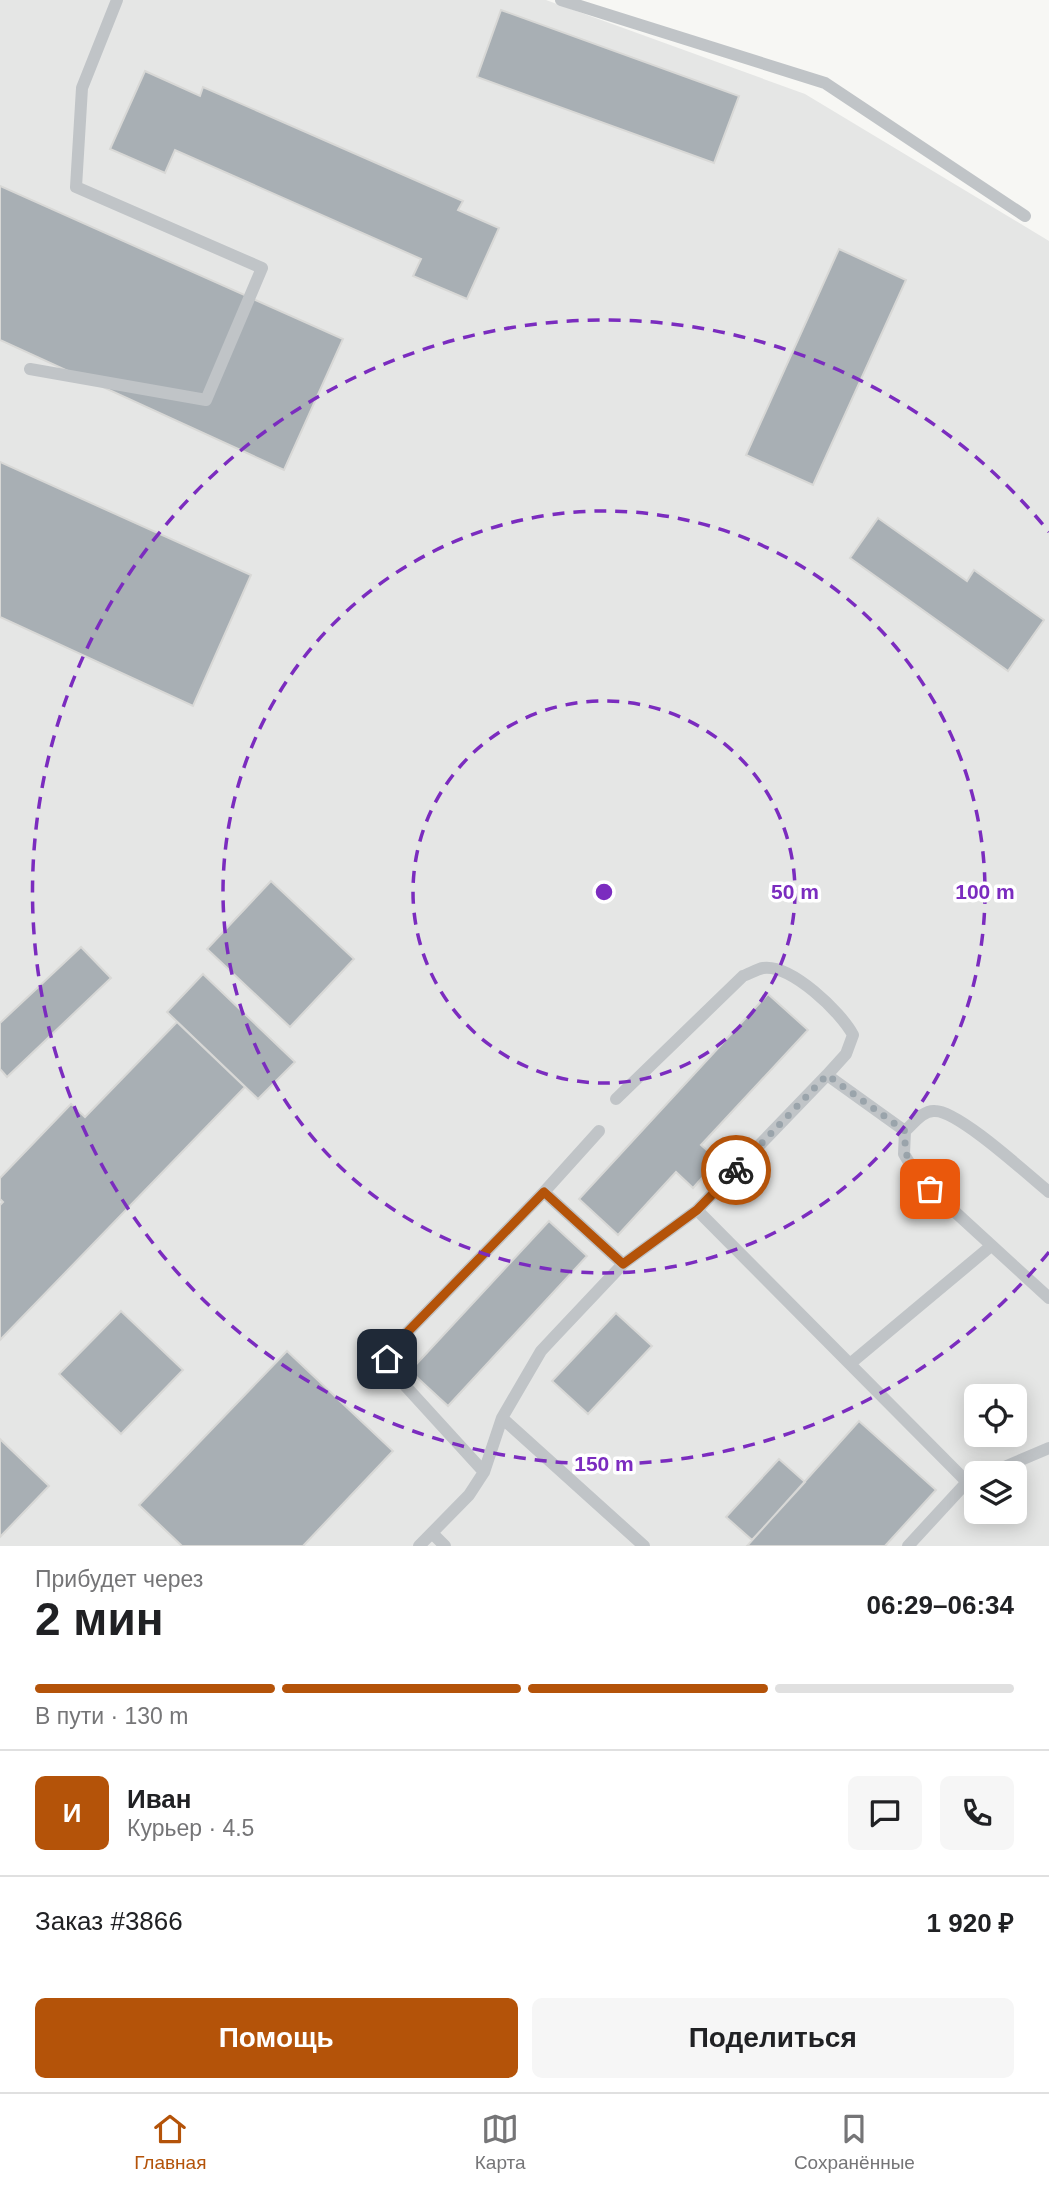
<!DOCTYPE html>
<html lang="ru">
<meta charset="utf-8">
<style>
:root{--surface:#fff;--page:#f6f6f6;--text:#202124;--muted:#757577;--line:#e0e0e0;--accent:#b45309}
body{margin:0;font-family:Arial,sans-serif;background:var(--page);color:var(--text);height:100vh;display:flex;flex-direction:column;font-size:26px;white-space:nowrap}
*{box-sizing:border-box;margin:0}
p{font-size:23px;color:var(--muted)}
.icon{flex:none;width:38px;height:38px;fill:none;stroke:currentColor;stroke-width:2;stroke-linecap:round;stroke-linejoin:round}
.map{position:relative;height:1546px;overflow:hidden}
.details{display:flex;flex-direction:column;background:var(--surface);flex:1}
.details>*{flex:none}
.buttons{position:absolute;left:964px;top:1384px;display:grid;gap:14px}
.buttons a{display:grid;place-items:center;width:63px;height:63px;border-radius:10px;background:var(--surface);box-shadow:0 4px 18px #0003;font-size:35px}
.pin{position:absolute;display:grid;place-items:center;width:60px;height:60px;color:#fff;margin:-30px;border-radius:14px;box-shadow:0 4px 10px #0006}
.courier{position:absolute;display:grid;place-items:center;width:70px;height:70px;margin:-35px;border:5px solid #b45309;border-radius:50%;background:#fff;color:#222;box-shadow:0 2px 9px #0007}
.headline em{font-style:normal;font-weight:800}
.headline div{display:flex;flex-direction:column-reverse}
.headline{display:flex;align-items:center;justify-content:space-between;height:119px;padding:0 35px}
h1{font-size:46px;font-weight:800;line-height:52px}
.bar{display:grid;grid-template-columns:repeat(4,1fr);gap:10px 7px;align-content:center;height:84px;padding:0 35px}
.bar i{height:9px;border-radius:5px;background:var(--line)}
.bar .active{background:var(--accent)}
.bar p{grid-column:span 4}
.line{display:flex;align-items:center;gap:18px;padding:0 35px;border-top:2px solid var(--line)}
.line div{flex:1}
.round{display:grid;place-items:center;flex:none;width:74px;height:74px;border-radius:10px;background:var(--page)}
.cta{display:flex;gap:14px;margin-top:auto;padding:14px 35px}
.cta a{flex:1;height:80px;border-radius:10px;background:var(--accent);color:#fff;font-size:28px;font-weight:800;line-height:80px;text-align:center}
.cta a+a{background:var(--page);color:var(--text)}
.tab-bar{display:flex;justify-content:space-around;align-items:center;height:98px;border-top:2px solid var(--line);background:var(--surface);font-size:19px;color:var(--muted)}
.tab-bar a{display:grid;justify-items:center;gap:4px}
.tab-bar .active{color:var(--accent)}
.map>svg:first-child{display:block}
.built{fill:#e5e6e5;fill-rule:evenodd}
.building{fill:#a8afb4;stroke:#d8d8d6;stroke-width:2}
.lines{fill:none;stroke-linecap:round;stroke-linejoin:round}
.service{stroke:#c0c4c7;stroke-width:12}
.done{stroke:#9aa4ab;stroke-width:7;stroke-dasharray:0 12.6}
.route{stroke:#b45309;stroke-width:9}
.ring{fill:none;stroke:#7b2cbf;stroke-width:3.5;stroke-dasharray:12 9}
.centre{fill:#7b2cbf;stroke:#fff;stroke-width:3.5}
.ring-label{font-size:21px;text-anchor:middle;font-weight:bold;fill:#7b2cbf;stroke:#fff;stroke-width:7;stroke-linejoin:round;paint-order:stroke}
</style>
<div class="map">
<svg width="1049" height="1546" viewBox="0 0 1049 1546">
<rect width="100%" height="100%" fill="#f7f7f4"/>
<path class="built" d="M0,0H546L805,94L1049,241V1546H0ZM976,1396H1015V1435H976ZM976,1474H1015V1512H976Z"/>
<path class="building" d="M501,10L739,96L714,163L477,77Z
M145,71L200,96L203,87L463,201L458,210L499,228L467,299L413,276L421,259L175,150L165,173L110,149Z
M0,186L343,339L284,470L0,340Z
M839,249L906,280L813,485L746,455Z
M0,462L251,575L193,706L0,617Z
M878,518L967,581L974,570L1044,620L1008,671L850,558Z
M271,881L354,959L290,1027L207,949Z
M81,947L111,978L7,1077L0,1069V1023Z
M203,974L295,1062L258,1099L167,1012Z
M768,994L808,1030L701,1145L718,1160L693,1188L676,1172L618,1235L579,1199Z
M177,1022L245,1087L0,1340V1205L3,1202L0,1199V1178L71,1104L85,1117Z
M549,1221L587,1256L448,1406L410,1371Z
M121,1311L183,1370L121,1434L59,1374Z
M616,1313L652,1346L588,1414L552,1381Z
M287,1351L393,1451L303,1546H182L139,1505Z
M859,1421L936,1490L885,1546H747Z
M0,1439L49,1486L0,1537Z
M779,1459L805,1482L752,1540L726,1517Z"/>
<g class="lines">
<path class="service" d="M561,0L825,83L1025,216
M30,369L206,400L262,268L76,187L82,88L117,0
M827,1075L905,1131C914,1123 923,1110 935,1111C959,1111 1028,1175 1049,1192
M905,1131L904,1154L919,1179L1049,1298
M544,1192L599,1131
M697,1210L967,1482
M851,1363L991,1246
M502,1418L644,1546
M484,1472L390,1369L387,1358L392,1348L544,1192L623,1264
M988,1474L1049,1448
M432,1533L445,1546
M419,1546L469,1495L484,1472L502,1418L541,1351L555,1336L623,1264L697,1210L827,1075L846,1054L853,1035C841,1012 791,964 763,968C757,969 749,974 743,976L616,1099
M908,1546L967,1482L976,1478"/>
</g>
<g class="lines">
<path class="done" d="M736,1170L827,1075L905,1131C904,1159 910,1170 930,1189"/>
<path class="route" d="M387,1359L392,1348L544,1192L623,1264L697,1210L736,1170"/>
</g>
<g class="ring">
<circle cx="604" cy="892" r="191"/>
<circle cx="604" cy="892" r="381"/>
<path d="M1049 1252A572 572 0 1 1 1049 532"/>
</g>
<circle cx="604" cy="892" r="10" class="centre"/>
<g class="ring-label">
<text x="795" y="899">50 m</text>
<text x="985" y="899">100 m</text>
<text x="604" y="1471">150 m</text>
</g>
</svg>
<div class="buttons">
<a><svg class="icon" aria-label="locate" viewBox="0 0 24 24"><circle cx="12" cy="12" r="6"/><path d="M12 2v4M12 18v4M2 12h4M18 12h4"/></svg></a>
<a><svg class="icon" aria-label="layers" viewBox="0 0 24 24"><path d="M12 4l9 5-9 5-9-5zM3 14l9 5 9-5"/></svg></a>
</div>
<div class="pin" style="left:930px;top:1189px;background:#ea580c"><svg class="icon" aria-label="bag" viewBox="0 0 24 24"><path d="M5 8h14l-1 12H6zM9 8a3 3 0 0 1 6 0"/></svg></div>
<div class="pin" style="left:387px;top:1359px;background:#1f2937"><svg class="icon" aria-label="home" viewBox="0 0 24 24"><path d="M3 11l9-7 9 7M6 9v11h12V9"/></svg></div>
<div class="courier" style="left:736px;top:1170px"><svg class="icon" aria-label="bike" viewBox="0 0 24 24"><circle cx="6" cy="16" r="4"/><circle cx="18" cy="16" r="4"/><path d="M6 16l4-8h5l3 8M10 8l3 8H6M13 5h3"/></svg></div>
</div>
<section class="details">
<div class="headline"><div><h1>2 мин</h1><p>Прибудет через</p></div><em>06:29–06:34</em></div>
<div class="bar"><i class="active"></i><i class="active"></i><i class="active"></i><i></i><p>В пути · 130 m</p></div>
<div class="line" style="height:126px"><b class="round" style="background:var(--accent);color:#fff">И</b><div><b>Иван</b><p>Курьер · 4.5</p></div><a class="round"><svg class="icon" aria-label="chat" viewBox="0 0 24 24"><path d="M4 5h16v11H9l-5 4z"/></svg></a><a class="round"><svg class="icon" aria-label="phone" viewBox="0 0 24 24"><path d="M5 4h4l2 5-3 2q2 4 5 5l2-3 5 2v4C11 20 4 13 5 4z"/></svg></a></div>
<div class="line" style="height:91px"><div>Заказ #3866</div><b>1 920 ₽</b></div>
<div class="cta"><a>Помощь</a><a>Поделиться</a></div>
</section>
<nav class="tab-bar">
<a class="active"><svg class="icon" aria-label="home" viewBox="0 0 24 24"><path d="M3 11l9-7 9 7M6 9v11h12V9"/></svg>Главная</a>
<a><svg class="icon" aria-label="map" viewBox="0 0 24 24"><path d="M3 6l6-2 6 2 6-2v14l-6 2-6-2-6 2zM9 4v14M15 6v14"/></svg>Карта</a>
<a><svg class="icon" aria-label="saved" viewBox="0 0 24 24"><path d="M7 4h10v16l-5-4-5 4z"/></svg>Сохранённые</a>
</nav>
